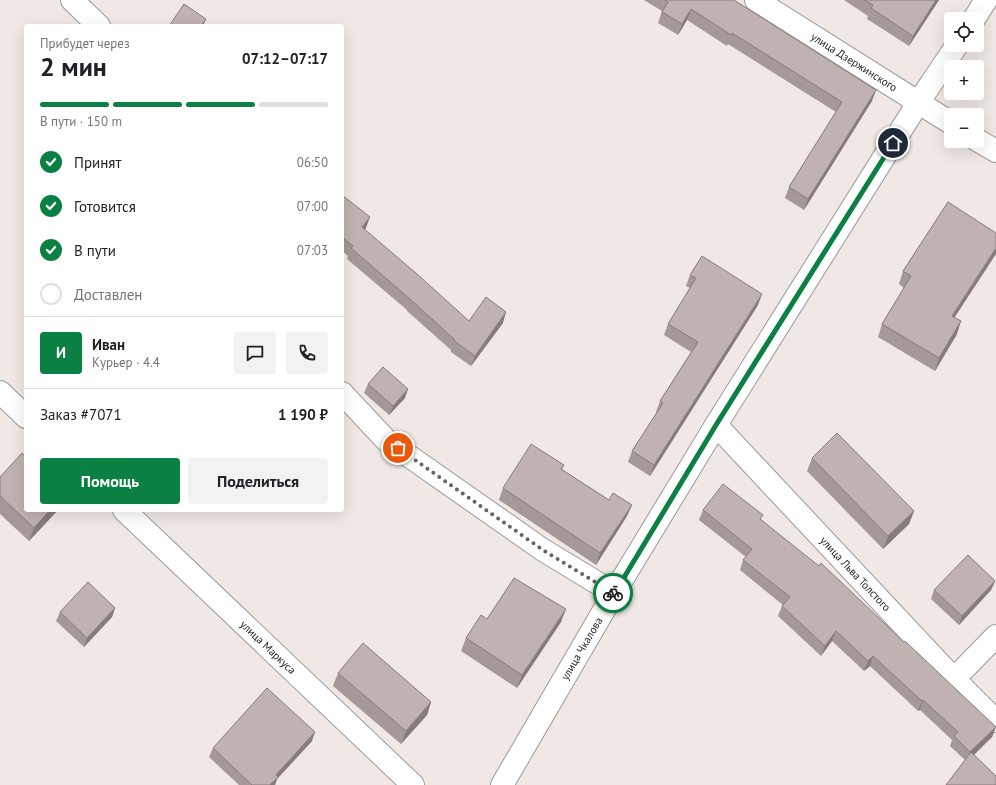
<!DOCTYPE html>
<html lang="ru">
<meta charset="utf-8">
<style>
:root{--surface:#fff;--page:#f2f2f2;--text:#202124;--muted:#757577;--line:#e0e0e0;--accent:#0b8043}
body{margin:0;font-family:"PT Sans",sans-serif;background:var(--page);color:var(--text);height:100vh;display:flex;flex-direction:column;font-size:15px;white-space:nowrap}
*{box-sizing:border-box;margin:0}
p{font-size:13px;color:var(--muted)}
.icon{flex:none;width:22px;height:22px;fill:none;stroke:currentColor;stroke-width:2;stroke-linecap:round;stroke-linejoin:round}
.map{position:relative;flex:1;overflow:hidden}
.sheet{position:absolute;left:24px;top:24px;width:320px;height:488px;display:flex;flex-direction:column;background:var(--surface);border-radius:4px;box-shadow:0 4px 16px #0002}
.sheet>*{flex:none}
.fabs{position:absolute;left:944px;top:12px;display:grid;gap:8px}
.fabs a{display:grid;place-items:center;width:40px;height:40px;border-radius:4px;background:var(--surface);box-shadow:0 4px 16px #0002;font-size:20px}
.pin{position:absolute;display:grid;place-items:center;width:34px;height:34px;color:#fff;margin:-17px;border:2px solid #fff;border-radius:50%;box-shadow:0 1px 4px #0007}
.courier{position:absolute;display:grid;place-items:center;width:40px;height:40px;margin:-20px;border:3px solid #0b8043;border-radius:50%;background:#fff;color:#222;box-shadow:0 1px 5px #0007}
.head em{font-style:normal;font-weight:800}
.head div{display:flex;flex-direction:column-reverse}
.head{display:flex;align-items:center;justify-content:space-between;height:68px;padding:0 16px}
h1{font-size:26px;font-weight:800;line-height:30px}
.bar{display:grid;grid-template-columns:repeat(4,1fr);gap:6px 4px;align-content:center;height:48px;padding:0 16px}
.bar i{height:5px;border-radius:3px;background:var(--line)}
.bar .current{background:var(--accent)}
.bar p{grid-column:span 4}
.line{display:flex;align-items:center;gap:10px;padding:0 16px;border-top:1px solid var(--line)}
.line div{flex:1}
.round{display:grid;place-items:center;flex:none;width:42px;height:42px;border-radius:4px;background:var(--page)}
ol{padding:0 16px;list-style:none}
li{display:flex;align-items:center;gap:12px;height:44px}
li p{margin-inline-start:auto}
li .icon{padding:4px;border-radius:50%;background:var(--accent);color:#fff;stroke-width:4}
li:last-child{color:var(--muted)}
li i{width:22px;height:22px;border:2px solid var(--line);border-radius:50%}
.primary-button{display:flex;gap:8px;margin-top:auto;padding:8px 16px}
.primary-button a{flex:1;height:46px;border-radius:4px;background:var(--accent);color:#fff;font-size:16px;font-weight:800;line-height:46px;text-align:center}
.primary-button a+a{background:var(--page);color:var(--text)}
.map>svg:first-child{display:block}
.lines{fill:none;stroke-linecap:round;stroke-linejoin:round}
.minor-casing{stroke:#9b9b9b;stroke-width:24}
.minor{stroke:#fff;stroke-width:22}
.wall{fill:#a49997}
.shaded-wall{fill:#867d7b}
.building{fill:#bfb2b0;stroke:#867d7b}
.done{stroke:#676563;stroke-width:4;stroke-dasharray:0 7.2}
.route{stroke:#0b8043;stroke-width:5}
.labels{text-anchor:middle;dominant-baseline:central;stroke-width:3;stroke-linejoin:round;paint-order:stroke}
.street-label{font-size:11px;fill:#1e1e1e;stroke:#fff}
</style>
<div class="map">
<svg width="996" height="785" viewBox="0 0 996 785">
<rect width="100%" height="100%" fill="#efe8e4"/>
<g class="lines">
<defs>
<g id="minor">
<path d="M72,0L99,26"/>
<path id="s1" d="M756,0L951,123"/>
<path d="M974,19L986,0"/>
<path d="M977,140L996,151"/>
<path d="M0,392L26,417"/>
<path d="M342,393L386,440L543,550L614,593"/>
<path id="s2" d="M716,425L954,679L996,721"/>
<path id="s3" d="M124,510L413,785"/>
<path d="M954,679L996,636"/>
<path id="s4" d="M502,785L614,593L716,425L918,103L957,45"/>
</g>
</defs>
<use href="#minor" class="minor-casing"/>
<use href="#minor" class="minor"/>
</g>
<path class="wall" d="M644,0H734L872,101L804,210L785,198L789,187L836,112L728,44L727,46L687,20L678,35L658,23L662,11Z
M844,0H939L909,46L867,19L868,16Z
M342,195L366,228L365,230L469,321L503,323L471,366L451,352V350L407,311V310L347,259L348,256L342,251Z
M948,202L955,317L957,334L935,371L878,337L882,324L904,288L899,284L903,271Z
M690,275L758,305L650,476L628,462L632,451L657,413L656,412L660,401L691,352L664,335L668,324L690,288L686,286Z
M368,384L405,398L389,415L364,393Z
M812,458L914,511L909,524L883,549L807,471Z
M564,465L562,470L609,500L632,505L627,516L596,565L499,500L503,488Z
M0,477L26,510H58L29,541L0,514Z
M703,510L762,520L996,727L992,737L965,760L950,746L952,740L920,710L918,711L870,666L864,671L832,641L821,656L778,616L782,606L783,605L740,570L743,560L746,557L699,520Z
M995,581L991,590L959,625L931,599L934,590Z
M115,608L112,617L84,647L56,621L60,612Z
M487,619L561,622L517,688L461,651L466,638Z
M338,673L431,702L427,715L401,744L333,686Z
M312,741L277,779L275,785H239L209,757L213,748Z"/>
<path class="shaded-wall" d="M936,0H939L909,46L913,36Z
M691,9L687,20L678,35L682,24Z
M206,19L203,26H201Z
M876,90L872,101L804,210L808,199Z
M370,217L366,228L358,238L362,227Z
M996,248V254L947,329L952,316Z
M762,294L758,305L650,476L654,465Z
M506,312L503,323L471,366L475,356Z
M961,321L957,334L935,371L939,358Z
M408,389L405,398L389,415L393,406Z
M632,505L627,516L596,565L600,553Z
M50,510H58L29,541L34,528Z
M914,511L909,524L883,549L888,536Z
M995,581L991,590L959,625L962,616Z
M115,608L112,617L84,647L87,638Z
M566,609L561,622L517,688L522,675Z
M836,631L832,641L821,656L825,646Z
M873,656L870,666L864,671L868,661Z
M923,700L920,710L918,711L922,701Z
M431,702L427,715L401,744L406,731Z
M996,727L992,737L967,762L970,752Z
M315,732L312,741L277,779L275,785H270L276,775Z"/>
<path class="building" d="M665,0H734L876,90L808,199L789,187L842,102L732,33L731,35L691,9L682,24L662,12L668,2Z
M864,0H936L913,36L871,8L873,5Z
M184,4L206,19L201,26H169Z
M342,195L370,217L362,227L417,274L469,321L486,297L506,312L475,356L454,341L455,340L411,300L351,248L353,246L342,237Z
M948,202L996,233V248L952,316L961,321L939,358L882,324L911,276L903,271Z
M702,256L762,294L654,465L632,451L663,403L660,401L698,342L668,324L696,278L690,275Z
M383,367L408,389L393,406L368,384Z
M837,433L914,511L888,536L812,458Z
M531,444L564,465L561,469L609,500L613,493L632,505L600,553L503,488Z
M22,453L26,457V510H50L34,528L0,496V477Z
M723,484L763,515L760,519L819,566L821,563L904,642L905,641L996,727L970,752L954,736L958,732L923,700L922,701L873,656L868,661L836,631L825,646L782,606L790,597L743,560L752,549L703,510Z
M968,555L995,581L962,616L934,590Z
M514,578L566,609L522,675L466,638L481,615L487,619Z
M88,582L115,608L87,638L60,612Z
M363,643L431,702L406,731L338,673Z
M267,688L315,732L276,775L278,777L270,785H252L213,748Z
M971,752L996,776V785H946Z"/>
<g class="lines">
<path class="done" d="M398,448L543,550L613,593"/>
<path class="route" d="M613,593L614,594L716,425L893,143"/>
</g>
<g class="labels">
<g class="street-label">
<text stroke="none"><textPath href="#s1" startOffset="116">улица Дзержинского</textPath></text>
<text stroke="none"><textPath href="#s2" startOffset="204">улица Льва Толстого</textPath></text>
<text stroke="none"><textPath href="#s3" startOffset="199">улица Маркуса</textPath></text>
<text stroke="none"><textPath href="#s4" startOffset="158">улица Чкалова</textPath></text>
</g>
</g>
</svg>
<div class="fabs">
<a><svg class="icon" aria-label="locate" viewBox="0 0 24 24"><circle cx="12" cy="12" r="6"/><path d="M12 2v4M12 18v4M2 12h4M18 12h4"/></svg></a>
<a>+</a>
<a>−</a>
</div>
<div class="pin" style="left:398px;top:448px;background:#ea580c"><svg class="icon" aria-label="bag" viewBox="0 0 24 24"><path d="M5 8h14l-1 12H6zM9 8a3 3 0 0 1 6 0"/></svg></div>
<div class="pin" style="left:893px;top:143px;background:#1f2937"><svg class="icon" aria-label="home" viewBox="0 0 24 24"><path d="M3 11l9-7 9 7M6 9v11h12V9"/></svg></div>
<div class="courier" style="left:613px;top:593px"><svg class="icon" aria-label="bike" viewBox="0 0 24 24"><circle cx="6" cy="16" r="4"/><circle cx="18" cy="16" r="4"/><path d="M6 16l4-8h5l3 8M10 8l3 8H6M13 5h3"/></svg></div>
<section class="sheet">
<div class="head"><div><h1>2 мин</h1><p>Прибудет через</p></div><em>07:12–07:17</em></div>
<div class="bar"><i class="current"></i><i class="current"></i><i class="current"></i><i></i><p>В пути · 150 m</p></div>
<ol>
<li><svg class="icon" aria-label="check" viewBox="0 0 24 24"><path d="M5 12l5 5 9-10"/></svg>Принят<p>06:50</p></li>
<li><svg class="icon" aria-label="check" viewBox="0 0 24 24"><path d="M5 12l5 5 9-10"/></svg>Готовится<p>07:00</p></li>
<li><svg class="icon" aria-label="check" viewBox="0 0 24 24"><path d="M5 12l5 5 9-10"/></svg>В пути<p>07:03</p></li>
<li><i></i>Доставлен</li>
</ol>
<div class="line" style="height:72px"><b class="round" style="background:var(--accent);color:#fff">И</b><div><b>Иван</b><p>Курьер · 4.4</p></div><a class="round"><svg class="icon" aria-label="chat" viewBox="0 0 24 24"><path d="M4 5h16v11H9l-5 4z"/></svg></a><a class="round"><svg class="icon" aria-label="phone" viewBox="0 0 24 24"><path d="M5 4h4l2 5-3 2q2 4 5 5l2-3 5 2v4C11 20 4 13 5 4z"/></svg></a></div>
<div class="line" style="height:52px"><div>Заказ #7071</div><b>1 190 ₽</b></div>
<div class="primary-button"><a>Помощь</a><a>Поделиться</a></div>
</section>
</div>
